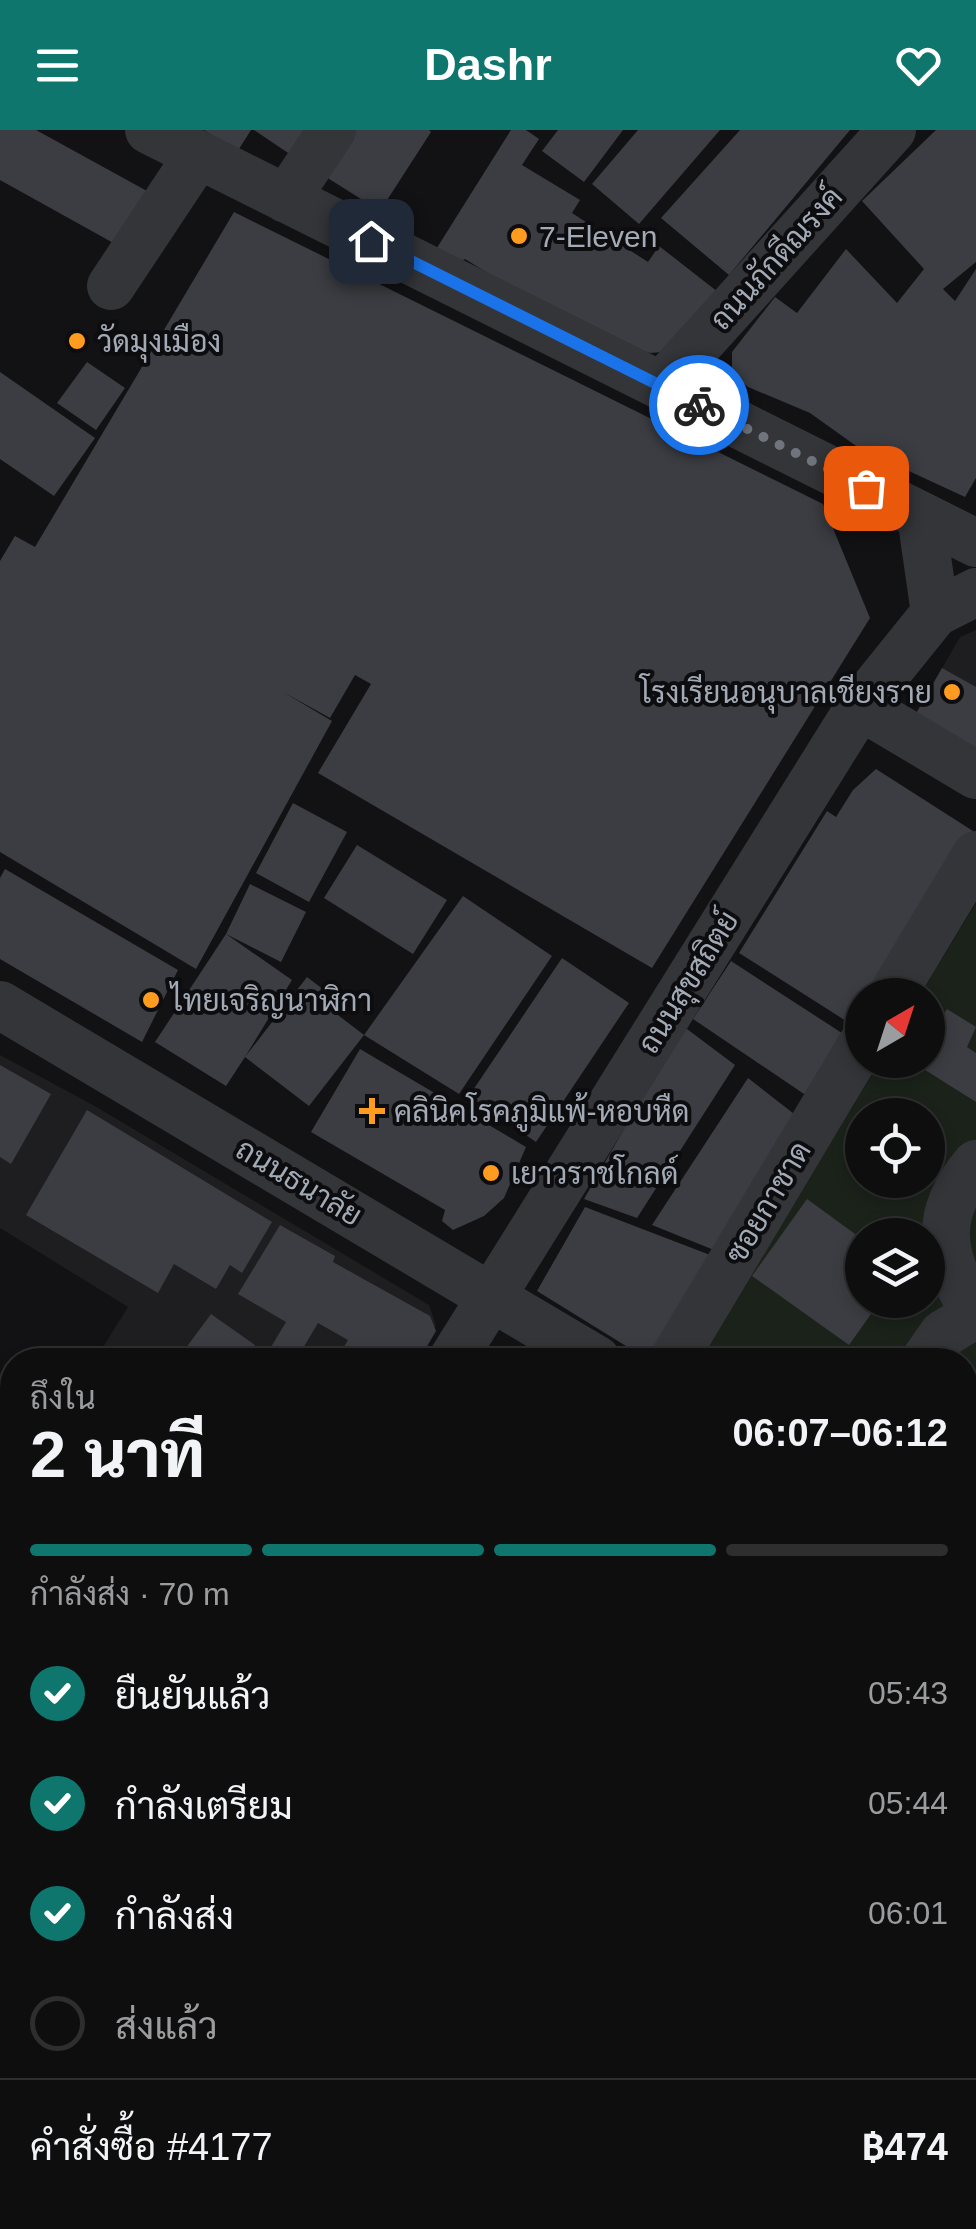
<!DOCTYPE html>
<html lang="th">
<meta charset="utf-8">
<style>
:root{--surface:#0e0e0f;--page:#171718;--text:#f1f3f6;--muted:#9b9c9e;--line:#2e2e2f;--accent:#0f766e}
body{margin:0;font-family:Arial,Sarabun,sans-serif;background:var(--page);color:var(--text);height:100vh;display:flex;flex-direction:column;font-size:38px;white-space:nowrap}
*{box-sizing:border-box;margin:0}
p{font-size:32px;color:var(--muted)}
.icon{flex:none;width:55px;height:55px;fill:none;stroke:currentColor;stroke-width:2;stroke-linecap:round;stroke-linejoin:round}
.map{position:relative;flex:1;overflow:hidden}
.details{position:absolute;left:0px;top:1218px;width:978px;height:882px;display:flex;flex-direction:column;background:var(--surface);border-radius:40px 40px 0 0;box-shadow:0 5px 15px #0003,0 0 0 2px var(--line)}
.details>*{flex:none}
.needle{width:65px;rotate:39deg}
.fabs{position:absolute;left:845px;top:848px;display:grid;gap:20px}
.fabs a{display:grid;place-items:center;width:100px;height:100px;border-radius:50%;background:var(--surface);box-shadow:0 5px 15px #0003,0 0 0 2px var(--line);font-size:50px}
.pin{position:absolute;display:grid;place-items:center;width:85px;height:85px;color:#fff;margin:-42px;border-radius:20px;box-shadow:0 5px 15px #0006}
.courier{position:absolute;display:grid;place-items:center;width:100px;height:100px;margin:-50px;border:8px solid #1a73e8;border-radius:50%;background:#fff;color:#222;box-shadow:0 2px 12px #0007}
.headline em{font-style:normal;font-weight:800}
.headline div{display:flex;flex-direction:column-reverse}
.headline{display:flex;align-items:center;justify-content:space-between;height:170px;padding:0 30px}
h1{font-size:65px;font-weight:800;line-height:75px}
.bar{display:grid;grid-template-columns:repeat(4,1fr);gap:15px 10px;align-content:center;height:120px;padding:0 30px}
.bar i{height:12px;border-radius:8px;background:var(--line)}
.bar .on{background:var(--accent)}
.bar p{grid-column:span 4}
.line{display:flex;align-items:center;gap:25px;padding:0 30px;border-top:2px solid var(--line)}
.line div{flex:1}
ol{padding:0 30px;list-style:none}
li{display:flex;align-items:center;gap:30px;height:110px}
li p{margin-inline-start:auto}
li .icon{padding:10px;border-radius:50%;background:var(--accent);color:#fff;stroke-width:4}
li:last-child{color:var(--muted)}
li i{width:55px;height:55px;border:5px solid var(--line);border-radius:50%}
header{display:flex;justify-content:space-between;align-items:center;height:130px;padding:0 30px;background:var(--accent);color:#fff;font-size:45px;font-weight:800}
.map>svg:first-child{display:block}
.built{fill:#1e1e21}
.green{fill:#1a221a;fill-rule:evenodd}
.building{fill:#3c3d42}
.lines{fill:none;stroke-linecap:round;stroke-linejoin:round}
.minor{stroke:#333539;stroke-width:48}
.major{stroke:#4f5259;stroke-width:55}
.done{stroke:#70757d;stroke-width:10;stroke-dasharray:0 18}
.route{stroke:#1a73e8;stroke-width:12}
.poi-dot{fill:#ff9c1f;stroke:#0d0d0f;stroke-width:4}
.labels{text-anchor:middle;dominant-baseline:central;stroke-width:8;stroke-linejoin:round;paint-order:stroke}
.poi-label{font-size:30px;fill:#a2aab6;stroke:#0d0d0f;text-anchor:start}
.street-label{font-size:30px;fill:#a2aab6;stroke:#0d0d0f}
</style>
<header><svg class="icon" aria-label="menu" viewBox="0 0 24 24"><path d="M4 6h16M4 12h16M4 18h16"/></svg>Dashr<svg class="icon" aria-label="heart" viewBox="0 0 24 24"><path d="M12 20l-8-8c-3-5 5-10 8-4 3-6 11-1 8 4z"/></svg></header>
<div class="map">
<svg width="976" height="2099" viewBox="0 0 976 2099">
<rect width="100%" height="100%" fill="#121214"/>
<path class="built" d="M976,500V623L914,587L960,507Z
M0,925L93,975L429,1175L436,1195L417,1230H95L128,1177L0,1098Z
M12,1412V1797L0,1795V1429Z
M292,2088H812L809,2099H303Z"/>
<path class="green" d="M976,773V1418L965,1412V1230H699L881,930H928V865H920ZM862,985H928V1050H862ZM862,1105H928V1170H862Z"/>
<path class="building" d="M0,0H36L147,61L117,115L0,50Z
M204,0H251L237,22Z
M254,0H321L300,31Z
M341,0H429L431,2L380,81L315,40Z
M511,0H526L539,9L522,35L580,70L572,83L648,132L659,116L718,162L674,221L650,223L590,206L465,129L456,134L435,121Z
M558,0H623L584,52L542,21Z
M638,0H720L639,94L592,54Z
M740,0H850L729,145L661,88Z
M936,0H976V132L943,159L955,171L976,139V348L965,367L859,318L810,283L748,257L732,244V222L775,167L797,183L846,119L897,173L924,139L862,71Z
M234,82L823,374L870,488L652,838L318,643L371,554L355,545L330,588L283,562L332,591L196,839L0,722V431L15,406L35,417Z
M87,232L125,258L96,300L57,273Z
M0,242L95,308L54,366L0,329Z
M942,538L976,557V623L914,587Z
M876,639L973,701L941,761L874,865H862V883L854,896L739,823L827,681L836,687L853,660Z
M293,673L347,702L309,772L256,743Z
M357,715L447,770L413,824L324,768Z
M5,739L178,840L142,912L0,829V748Z
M250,754L306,782L281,832L226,804L292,850L245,927L307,847L324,860L317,869L364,905L309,976L245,927L226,956L155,912L226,804Z
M463,766L552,826L459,964L364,905Z
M562,828L629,873L536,1012L469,966Z
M731,831L848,907L804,964L693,889Z
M947,879L976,897L967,917L976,923V972L914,933L928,930V911Z
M683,896L735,935L637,1088L584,1069Z
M360,919L526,1017L504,1068L484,1086L453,1100L442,1091L445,1080L311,1002Z
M0,935L51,964L11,1034L0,1027Z
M748,948L798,987L714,1120L652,1095Z
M87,980L272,1092L242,1143L230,1135L216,1159L174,1134L158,1163L26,1085Z
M807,1069L862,1109V1170H881L849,1215L752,1146Z
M585,1077L718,1128L647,1229L537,1161Z
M280,1095L335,1126L333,1132L430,1186L436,1201L419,1230H348L339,1225L348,1210L318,1193L296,1230L265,1227L286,1192L238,1164Z
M211,1184L255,1215L245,1230H177Z
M507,1217L529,1230H480L484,1223Z
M12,1437V1463L0,1453Z
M0,1462L12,1472L7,1492L12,1496V1515L7,1521L12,1525V1572L0,1589Z
M976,1565V1618L965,1635V1582Z
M12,1591V1660L2,1661L12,1667V1672L0,1705V1602Z
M976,1711V1738L965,1731Z
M0,1714L12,1718V1782H0Z
M965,1832L976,1838V1917L965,1910Z
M12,1976V2069L0,2056V1977Z
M0,2078L24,2099H0Z
M32,2088H93L81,2099H34L39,2094Z
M305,2088H442L453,2099H316Z
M454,2088H597L585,2099H465Z
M601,2088H638L646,2099H590Z
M704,2088H943L958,2099H813L800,2089V2099H694Z"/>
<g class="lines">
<path class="minor" d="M149,0L976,413
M286,69L332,0
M111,156L198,25
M661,256L892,0
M921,386L935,483
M860,576L976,645
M892,865L976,725
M0,875L597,1230
M976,1184C941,1129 931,1087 976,1034
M452,1230L860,576L935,483L976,462
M673,1230L862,914
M925,1230L943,1204L976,1184
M965,1352L976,1357
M965,1453L976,1459
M965,1941L976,1948"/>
<path class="major" d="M0,1834L12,1827
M0,1948L12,1955
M164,2088L176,2099
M251,2088L261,2099"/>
</g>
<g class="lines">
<path class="done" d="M699,275L866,358"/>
<path class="route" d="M371,111L699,275"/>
</g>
<g class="poi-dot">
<circle cx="519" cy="106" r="10"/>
<circle cx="77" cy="211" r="10"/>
<circle cx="952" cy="562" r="10"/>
<circle cx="151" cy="870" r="10"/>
<path d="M367 966h10v10h10v10h-10v10h-10v-10h-10v-10h10z"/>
<circle cx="491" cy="1043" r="10"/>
</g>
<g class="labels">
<g class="poi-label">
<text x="539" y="106">7-Eleven</text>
<text x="97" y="211">วัดมุงเมือง</text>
<text x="932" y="562" text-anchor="end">โรงเรียนอนุบาลเชียงราย</text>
<text x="171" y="870">ไทยเจริญนาฬิกา</text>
<text x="394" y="981">คลินิคโรคภูมิแพ้-หอบหืด</text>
<text x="511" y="1043">เยาวราชโกลด์</text>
</g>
<g class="street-label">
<text transform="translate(776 128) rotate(-48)">ถนนภักดีณรงค์</text>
<text transform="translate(688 852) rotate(-58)">ถนนสุขสถิตย์</text>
<text transform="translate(299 1052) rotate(31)">ถนนธนาลัย</text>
<text transform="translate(768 1072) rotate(-59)">ซอยกาชาด</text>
</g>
</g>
</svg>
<div class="fabs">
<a><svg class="needle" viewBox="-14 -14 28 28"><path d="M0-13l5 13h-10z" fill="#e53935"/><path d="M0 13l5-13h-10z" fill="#9b9c9e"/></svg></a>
<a><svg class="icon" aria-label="locate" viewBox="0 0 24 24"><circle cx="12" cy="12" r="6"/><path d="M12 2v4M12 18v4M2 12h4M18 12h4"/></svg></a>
<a><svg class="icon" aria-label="layers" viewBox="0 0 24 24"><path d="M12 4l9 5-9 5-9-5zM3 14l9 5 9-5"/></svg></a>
</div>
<div class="pin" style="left:866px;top:358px;background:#ea580c"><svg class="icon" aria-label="bag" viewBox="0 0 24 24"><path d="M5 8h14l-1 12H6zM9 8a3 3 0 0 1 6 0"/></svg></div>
<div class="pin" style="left:371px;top:111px;background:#1f2937"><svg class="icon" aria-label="home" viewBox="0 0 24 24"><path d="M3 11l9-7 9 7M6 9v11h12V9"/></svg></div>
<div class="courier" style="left:699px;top:275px"><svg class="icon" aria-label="bike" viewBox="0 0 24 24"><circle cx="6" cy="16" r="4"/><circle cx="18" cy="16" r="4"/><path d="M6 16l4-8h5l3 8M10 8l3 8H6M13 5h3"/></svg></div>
<section class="details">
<div class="headline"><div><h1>2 นาที</h1><p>ถึงใน</p></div><em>06:07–06:12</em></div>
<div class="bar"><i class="on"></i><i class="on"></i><i class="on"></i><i></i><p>กำลังส่ง · 70 m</p></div>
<ol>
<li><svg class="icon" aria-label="check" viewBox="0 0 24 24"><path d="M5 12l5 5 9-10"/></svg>ยืนยันแล้ว<p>05:43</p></li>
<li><svg class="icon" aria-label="check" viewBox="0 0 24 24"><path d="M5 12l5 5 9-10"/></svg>กำลังเตรียม<p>05:44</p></li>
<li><svg class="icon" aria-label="check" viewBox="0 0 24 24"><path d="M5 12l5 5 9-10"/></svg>กำลังส่ง<p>06:01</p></li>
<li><i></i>ส่งแล้ว</li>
</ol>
<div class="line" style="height:130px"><div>คำสั่งซื้อ #4177</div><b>฿474</b></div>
</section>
</div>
